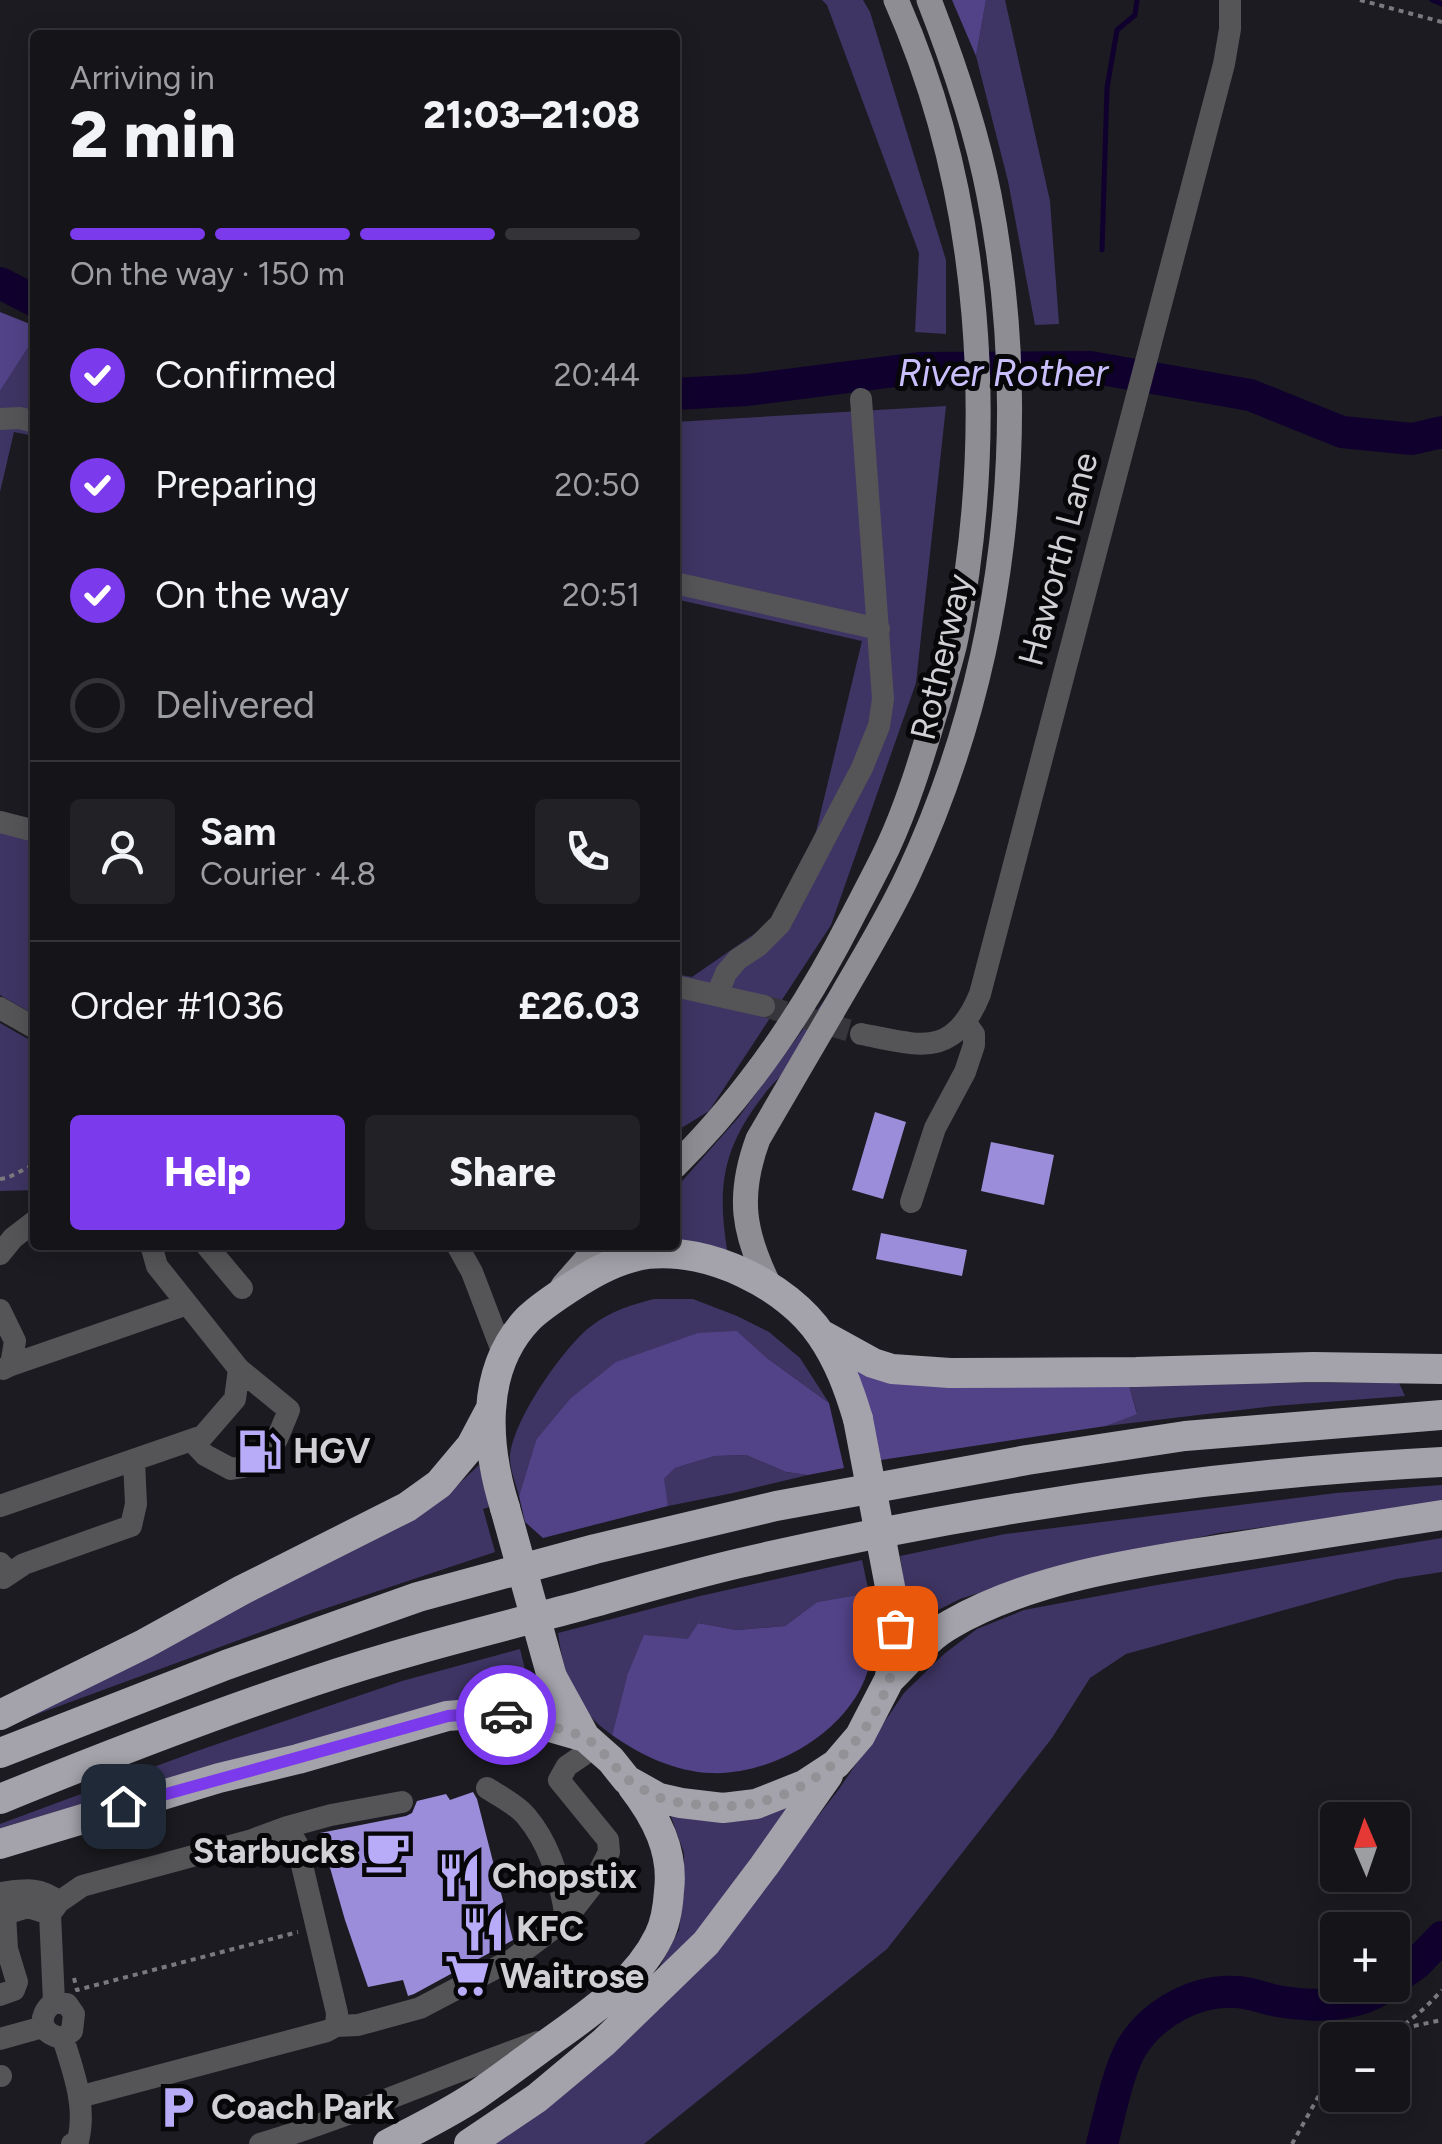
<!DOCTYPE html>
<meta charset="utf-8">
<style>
:root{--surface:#151419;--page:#222126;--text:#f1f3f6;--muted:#9d9ea2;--line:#343338;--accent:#7c3aed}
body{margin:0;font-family:Figtree,sans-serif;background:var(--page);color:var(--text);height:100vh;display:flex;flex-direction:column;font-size:38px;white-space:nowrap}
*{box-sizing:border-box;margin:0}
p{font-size:32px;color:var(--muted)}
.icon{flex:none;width:55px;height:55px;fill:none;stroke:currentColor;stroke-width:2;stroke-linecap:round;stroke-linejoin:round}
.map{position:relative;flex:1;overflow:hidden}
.sheet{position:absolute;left:30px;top:30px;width:650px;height:1220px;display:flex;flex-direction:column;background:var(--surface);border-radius:10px;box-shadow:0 5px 25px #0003,0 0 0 2px var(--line)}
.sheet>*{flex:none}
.needle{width:65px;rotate:358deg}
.buttons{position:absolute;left:1320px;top:1802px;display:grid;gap:20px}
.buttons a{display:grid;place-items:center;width:90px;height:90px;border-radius:10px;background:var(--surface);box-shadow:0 5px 25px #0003,0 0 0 2px var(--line);font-size:50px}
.pin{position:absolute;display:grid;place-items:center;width:85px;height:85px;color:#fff;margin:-42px;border-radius:20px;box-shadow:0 5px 15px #0006}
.courier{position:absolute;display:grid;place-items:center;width:100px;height:100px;margin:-50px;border:8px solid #7c3aed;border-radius:50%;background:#fff;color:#222;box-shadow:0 2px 12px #0007}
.summary em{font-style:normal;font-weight:800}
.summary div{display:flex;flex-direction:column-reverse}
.summary{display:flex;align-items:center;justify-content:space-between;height:170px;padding:0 40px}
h1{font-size:65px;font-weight:800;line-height:75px}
.bar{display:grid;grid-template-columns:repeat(4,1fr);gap:15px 10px;align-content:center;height:120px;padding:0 40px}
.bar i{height:12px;border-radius:8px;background:var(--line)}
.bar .active{background:var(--accent)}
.bar p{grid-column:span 4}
.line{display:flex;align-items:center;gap:25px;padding:0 40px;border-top:2px solid var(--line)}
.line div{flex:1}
.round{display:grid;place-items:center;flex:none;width:105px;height:105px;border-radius:10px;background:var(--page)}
ol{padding:0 40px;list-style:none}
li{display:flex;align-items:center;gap:30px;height:110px}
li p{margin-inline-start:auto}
li .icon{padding:10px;border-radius:50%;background:var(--accent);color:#fff;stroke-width:4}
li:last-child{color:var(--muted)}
li i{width:55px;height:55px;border:5px solid var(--line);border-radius:50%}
.cta{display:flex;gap:20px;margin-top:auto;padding:20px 40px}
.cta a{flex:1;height:115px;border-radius:10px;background:var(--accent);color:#fff;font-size:40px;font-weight:800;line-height:115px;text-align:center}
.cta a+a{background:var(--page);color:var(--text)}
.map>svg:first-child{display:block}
.green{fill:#3f3564}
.forest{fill:#524388}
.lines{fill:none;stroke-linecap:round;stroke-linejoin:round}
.stream{stroke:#10002e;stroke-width:5}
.river{stroke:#10002e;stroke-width:32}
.building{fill:#9b8dd9}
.minor-tunnel{stroke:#37363c;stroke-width:22;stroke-dasharray:22 11;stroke-linecap:butt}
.path{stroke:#7a797e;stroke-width:4;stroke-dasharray:5 5;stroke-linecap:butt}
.minor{stroke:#555457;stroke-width:22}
.major{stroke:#8e8d93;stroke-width:25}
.highway{stroke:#a4a3ab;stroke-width:30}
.highway-bridge{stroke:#a4a3ab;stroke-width:30}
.done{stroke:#929196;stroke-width:10;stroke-dasharray:0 18}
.route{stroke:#7c3aed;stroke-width:12}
.labels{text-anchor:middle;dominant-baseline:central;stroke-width:10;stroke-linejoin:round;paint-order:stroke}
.street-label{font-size:35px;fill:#d1d1d5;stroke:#070608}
.poi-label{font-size:35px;font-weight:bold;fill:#d1d1d5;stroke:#070608;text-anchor:start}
.water-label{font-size:38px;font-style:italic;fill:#c9bffc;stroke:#070608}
</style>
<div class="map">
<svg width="1442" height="2144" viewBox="0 0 1442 2144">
<rect width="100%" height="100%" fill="#1c1b21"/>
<path class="green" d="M822,0H863L870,12L946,260V334L915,332L919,253L827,5Z
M986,0H1005L1050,201L1059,324L1035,325L1008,181L976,56Z
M35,337V436L14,432L0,492V391Z
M946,406L916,683L831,925L709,1111L675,1132V974L692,977L776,919L809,861L862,641L675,599V422Z
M0,813L35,822V1015L0,995Z
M834,987C823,1007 808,1047 794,1062C784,1074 772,1083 763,1096C721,1150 717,1190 728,1255L675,1245V1189L738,1118Z
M0,1023L35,1043V1190L0,1191Z
M654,1299H693L737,1316L769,1332L800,1358L829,1403L767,1358L737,1331L536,1440L519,1496C516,1484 510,1470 510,1458C511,1423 563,1348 590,1327C610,1311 631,1305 654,1299Z
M1128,1382L1399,1383L1405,1396L1274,1406L1106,1426L1137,1413Z
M746,1455L786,1472L808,1475L733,1493L668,1506L663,1480L675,1468L715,1456Z
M479,1465L489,1507L483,1509L495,1552L315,1612L24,1719L449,1493Z
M1442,1485V1504L1219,1533L1057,1568L960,1599L928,1615L904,1638L906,1596L900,1556L1005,1534L1336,1493Z
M1442,1538V1572L1396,1579L1126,1654L1090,1678L1052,1738L887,1949L644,2144H489L730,1930L839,1789L904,1693L944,1654L977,1629L1024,1610L1157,1585Z
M862,1560L869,1593L817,1602L785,1626L736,1630L698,1623L689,1639L627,1676L612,1735C575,1709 564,1677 558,1633L700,1596Z
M520,1649L529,1685L537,1683L550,1716L522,1707L61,1810L0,1828V1824L197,1751L402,1681Z
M796,1797L721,1906L663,1970L660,1966L679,1930L684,1890V1853L668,1808Z"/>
<path class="forest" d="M952,0H986L976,56Z
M0,312L35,326V337L0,391Z
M737,1331L767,1358L829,1403L844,1468L808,1475L786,1472L746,1455L715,1456L675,1468L664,1479L668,1506L543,1538L525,1522L519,1496L536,1440L570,1399L616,1362L698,1333Z
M847,1361L1128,1382L1137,1414L1106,1426L881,1460L872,1419Z
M869,1593C872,1615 875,1639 870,1662C857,1727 775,1776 711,1773C676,1772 640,1755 612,1735L627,1676L644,1635L688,1639L698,1623L736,1630L785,1626L817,1602Z"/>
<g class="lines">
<path class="stream" d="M1432,0L1442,4
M1102,250L1107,88L1117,30L1135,15L1137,0"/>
<path class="river" d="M0,283L35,301
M675,394L747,390L919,368L1090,367L1250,395L1342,432L1412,439L1442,432
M1392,1981L1417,1963L1442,1937
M1102,2144C1109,2118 1118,2070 1132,2047C1153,2013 1196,1989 1237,1992C1253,1993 1268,2000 1283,2002C1318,2007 1359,2007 1387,1985"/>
</g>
<path class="building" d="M875,1112L906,1122L883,1199L852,1190Z
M991,1142L1054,1155L1044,1205L981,1191Z
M881,1233L967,1250L962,1276L876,1259Z
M473,1792L477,1799L513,1940L414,1994L408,1996L403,1980L368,1987L345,1920L320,1833L406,1816L412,1813L417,1801L446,1794L450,1800Z"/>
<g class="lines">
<path class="minor-tunnel" d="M764,1006L861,1034"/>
<path class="path" d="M1360,0L1442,22
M0,1179L7,1178L35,1164
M74,1978L77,1990L298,1932
M1404,2028L1442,2020
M1379,2040C1404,2027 1423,2011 1442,1990
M1292,2144L1327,2081L1338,2071"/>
<path class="minor" d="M0,419L20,418L35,422
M675,583L879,629
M0,822L35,831
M675,986L764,1006
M717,995L726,973L738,959L758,946L780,924L862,768L879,726L883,699L861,399
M0,1008L35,1028
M861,1034C919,1045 953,1060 980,994L1224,64L1230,29V0
M911,1202L935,1128L965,1072L974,1045V1034L965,1022
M151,1245L157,1266L239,1369L289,1410L277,1439L243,1467L231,1469L205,1455L191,1440
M206,1245L242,1288
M457,1245L472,1272L504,1356
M0,1254L13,1238L35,1221
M0,1310L15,1341L11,1365L3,1369
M11,1365L187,1304
M0,1506L203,1436L235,1399L239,1369
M0,1563L4,1567L3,1578L24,1564L131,1526L136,1504L134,1461
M487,1788C499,1796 516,1804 526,1816C550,1844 561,1883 566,1919
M0,1893C24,1890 39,1886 59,1902
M0,1995L14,1990L17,1982L7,1949L5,1914L28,1907L50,1914
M54,2002L67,2004L74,2014L72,2031L63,2038C40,2035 36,2016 54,2002L50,1914L59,1902L82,1886L252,1840L287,1827L331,1815L402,1802
M336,2026L358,2025L420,2008L513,1959L566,1919L591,1887L609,1852L608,1840L559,1780L567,1766L595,1747
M63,2038C73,2071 87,2106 78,2141L72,2144
M0,2039L43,2027
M0,2076H1
M79,2097L327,2031L336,2026L337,2013L297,1844L287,1827
M260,2144C355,2115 444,2075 538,2042"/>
<path class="major" d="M675,1166C747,1095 804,1011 850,921C863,896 876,872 888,847C910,800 925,746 940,697C945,678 952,658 956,638C997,430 983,196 896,0
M563,1286L599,1245
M770,1287C743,1233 737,1196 758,1139C786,1091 814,1043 842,995C865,955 889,916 908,875C1006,666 1033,422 989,195C976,128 954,64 929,0"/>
<path class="highway" d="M824,1336L873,1363L892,1369L950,1373L1136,1372L1313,1367L1442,1369
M505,1508C486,1447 479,1370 528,1319C540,1307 556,1297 571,1287C594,1272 619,1258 648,1254C708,1247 787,1285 821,1335C839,1361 849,1389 858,1419
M552,1677L585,1737L611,1760L627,1780L659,1798L681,1803L723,1808L756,1804L804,1785L836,1764L860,1736L889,1680L894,1660L895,1628L892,1597
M889,1680C909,1661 927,1637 951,1624C1032,1577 1140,1562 1230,1548C1301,1537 1371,1526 1442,1515
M0,1715L144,1644L242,1590L407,1507L439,1484L471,1446L489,1412
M0,1753L226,1665L418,1597L595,1549L776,1506L1027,1460L1185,1436L1442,1415
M0,1799C103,1757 206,1717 311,1682C397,1653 485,1631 573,1608C628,1593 684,1576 740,1563C970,1510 1206,1474 1442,1462
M0,1844L219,1778L298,1759L447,1716L485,1713L512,1716L585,1737
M388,2144C417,2129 448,2114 475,2096C498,2080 521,2063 544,2046C585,2016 636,1984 659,1936C666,1922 668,1907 669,1891C674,1851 656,1817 632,1786
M469,2144L537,2098L604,2042L706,1943L764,1866L828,1775"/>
<path class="highway-bridge" d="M858,1419L892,1597
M505,1508L552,1677"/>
</g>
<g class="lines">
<path class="done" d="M506,1715C519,1717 578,1733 586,1738C601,1748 612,1764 624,1776C632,1784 646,1791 656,1796C670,1803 687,1803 701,1805C786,1816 862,1760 889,1681C895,1664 894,1645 895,1628"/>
<path class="route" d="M123,1806L448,1716L485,1713L506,1715"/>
</g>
<defs>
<symbol id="fuel-bare" viewBox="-9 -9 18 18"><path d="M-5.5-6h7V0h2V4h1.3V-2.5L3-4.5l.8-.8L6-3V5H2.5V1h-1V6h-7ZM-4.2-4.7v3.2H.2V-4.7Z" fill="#b8abf7" stroke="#070608" stroke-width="2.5" paint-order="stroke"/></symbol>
<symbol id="cafe-bare" viewBox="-9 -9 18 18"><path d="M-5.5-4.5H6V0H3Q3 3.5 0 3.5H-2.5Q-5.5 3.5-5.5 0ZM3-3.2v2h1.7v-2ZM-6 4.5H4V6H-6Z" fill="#b8abf7" stroke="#070608" stroke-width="2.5" paint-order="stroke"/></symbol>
<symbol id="restaurant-bare" viewBox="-9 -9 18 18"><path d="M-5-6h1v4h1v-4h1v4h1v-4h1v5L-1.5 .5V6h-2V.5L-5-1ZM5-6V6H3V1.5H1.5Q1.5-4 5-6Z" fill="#b8abf7" stroke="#070608" stroke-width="2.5" paint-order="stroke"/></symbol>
<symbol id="supermarket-bare" viewBox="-9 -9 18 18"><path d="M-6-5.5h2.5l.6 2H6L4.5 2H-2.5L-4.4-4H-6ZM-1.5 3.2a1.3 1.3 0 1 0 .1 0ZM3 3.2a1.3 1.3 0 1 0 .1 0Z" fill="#b8abf7" stroke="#070608" stroke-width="2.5" paint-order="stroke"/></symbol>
<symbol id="parking-bare" viewBox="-9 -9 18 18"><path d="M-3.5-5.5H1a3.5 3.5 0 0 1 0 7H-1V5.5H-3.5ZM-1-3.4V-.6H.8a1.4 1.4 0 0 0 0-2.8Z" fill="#b8abf7" stroke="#070608" stroke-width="2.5" paint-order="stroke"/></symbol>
</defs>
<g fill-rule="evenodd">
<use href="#fuel-bare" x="228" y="1420" width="63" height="63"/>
<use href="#cafe-bare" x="356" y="1820" width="63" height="63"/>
<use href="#restaurant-bare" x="428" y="1844" width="63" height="63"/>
<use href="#restaurant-bare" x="452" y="1898" width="63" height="63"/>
<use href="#supermarket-bare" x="436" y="1944" width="63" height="63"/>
<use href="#parking-bare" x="146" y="2076" width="63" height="63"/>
</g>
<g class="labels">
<g class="street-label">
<text transform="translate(1058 559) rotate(-75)">Haworth Lane</text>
<text transform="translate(941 657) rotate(-77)">Rotherway</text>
</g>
<g class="poi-label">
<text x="293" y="1451">HGV</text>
<text x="355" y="1851" text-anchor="end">Starbucks</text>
<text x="492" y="1876">Chopstix</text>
<text x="516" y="1929">KFC</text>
<text x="500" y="1976">Waitrose</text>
<text x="211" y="2107">Coach Park</text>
</g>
<g class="water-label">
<text x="1003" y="373">River Rother</text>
</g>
</g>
</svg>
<div class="buttons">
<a><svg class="needle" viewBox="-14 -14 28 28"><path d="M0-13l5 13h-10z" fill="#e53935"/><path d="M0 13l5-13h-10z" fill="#9d9ea2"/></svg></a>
<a>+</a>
<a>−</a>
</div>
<div class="pin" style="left:895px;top:1628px;background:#ea580c"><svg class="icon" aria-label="bag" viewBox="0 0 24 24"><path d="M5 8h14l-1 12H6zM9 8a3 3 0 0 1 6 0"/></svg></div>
<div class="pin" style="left:123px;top:1806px;background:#1f2937"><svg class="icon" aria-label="home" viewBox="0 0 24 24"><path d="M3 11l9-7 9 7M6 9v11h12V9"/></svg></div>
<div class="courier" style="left:506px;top:1715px"><svg class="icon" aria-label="car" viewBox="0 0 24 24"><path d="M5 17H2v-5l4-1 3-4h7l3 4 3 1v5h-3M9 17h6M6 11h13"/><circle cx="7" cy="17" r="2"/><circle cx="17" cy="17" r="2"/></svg></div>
<section class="sheet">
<div class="summary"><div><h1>2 min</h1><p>Arriving in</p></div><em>21:03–21:08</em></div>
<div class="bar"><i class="active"></i><i class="active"></i><i class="active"></i><i></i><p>On the way · 150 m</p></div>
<ol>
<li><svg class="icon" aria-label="check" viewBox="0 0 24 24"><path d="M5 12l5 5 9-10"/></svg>Confirmed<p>20:44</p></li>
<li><svg class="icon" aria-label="check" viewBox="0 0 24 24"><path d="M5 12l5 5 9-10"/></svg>Preparing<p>20:50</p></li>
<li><svg class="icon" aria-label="check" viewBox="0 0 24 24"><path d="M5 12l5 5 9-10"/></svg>On the way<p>20:51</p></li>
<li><i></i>Delivered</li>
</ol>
<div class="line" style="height:180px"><a class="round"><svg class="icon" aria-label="person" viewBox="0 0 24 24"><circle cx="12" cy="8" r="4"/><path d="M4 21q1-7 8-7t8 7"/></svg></a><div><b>Sam</b><p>Courier · 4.8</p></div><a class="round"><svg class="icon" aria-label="phone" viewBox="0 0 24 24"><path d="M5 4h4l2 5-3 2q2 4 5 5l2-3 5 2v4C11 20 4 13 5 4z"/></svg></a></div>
<div class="line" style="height:130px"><div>Order #1036</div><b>£26.03</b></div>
<div class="cta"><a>Help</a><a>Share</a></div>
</section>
</div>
